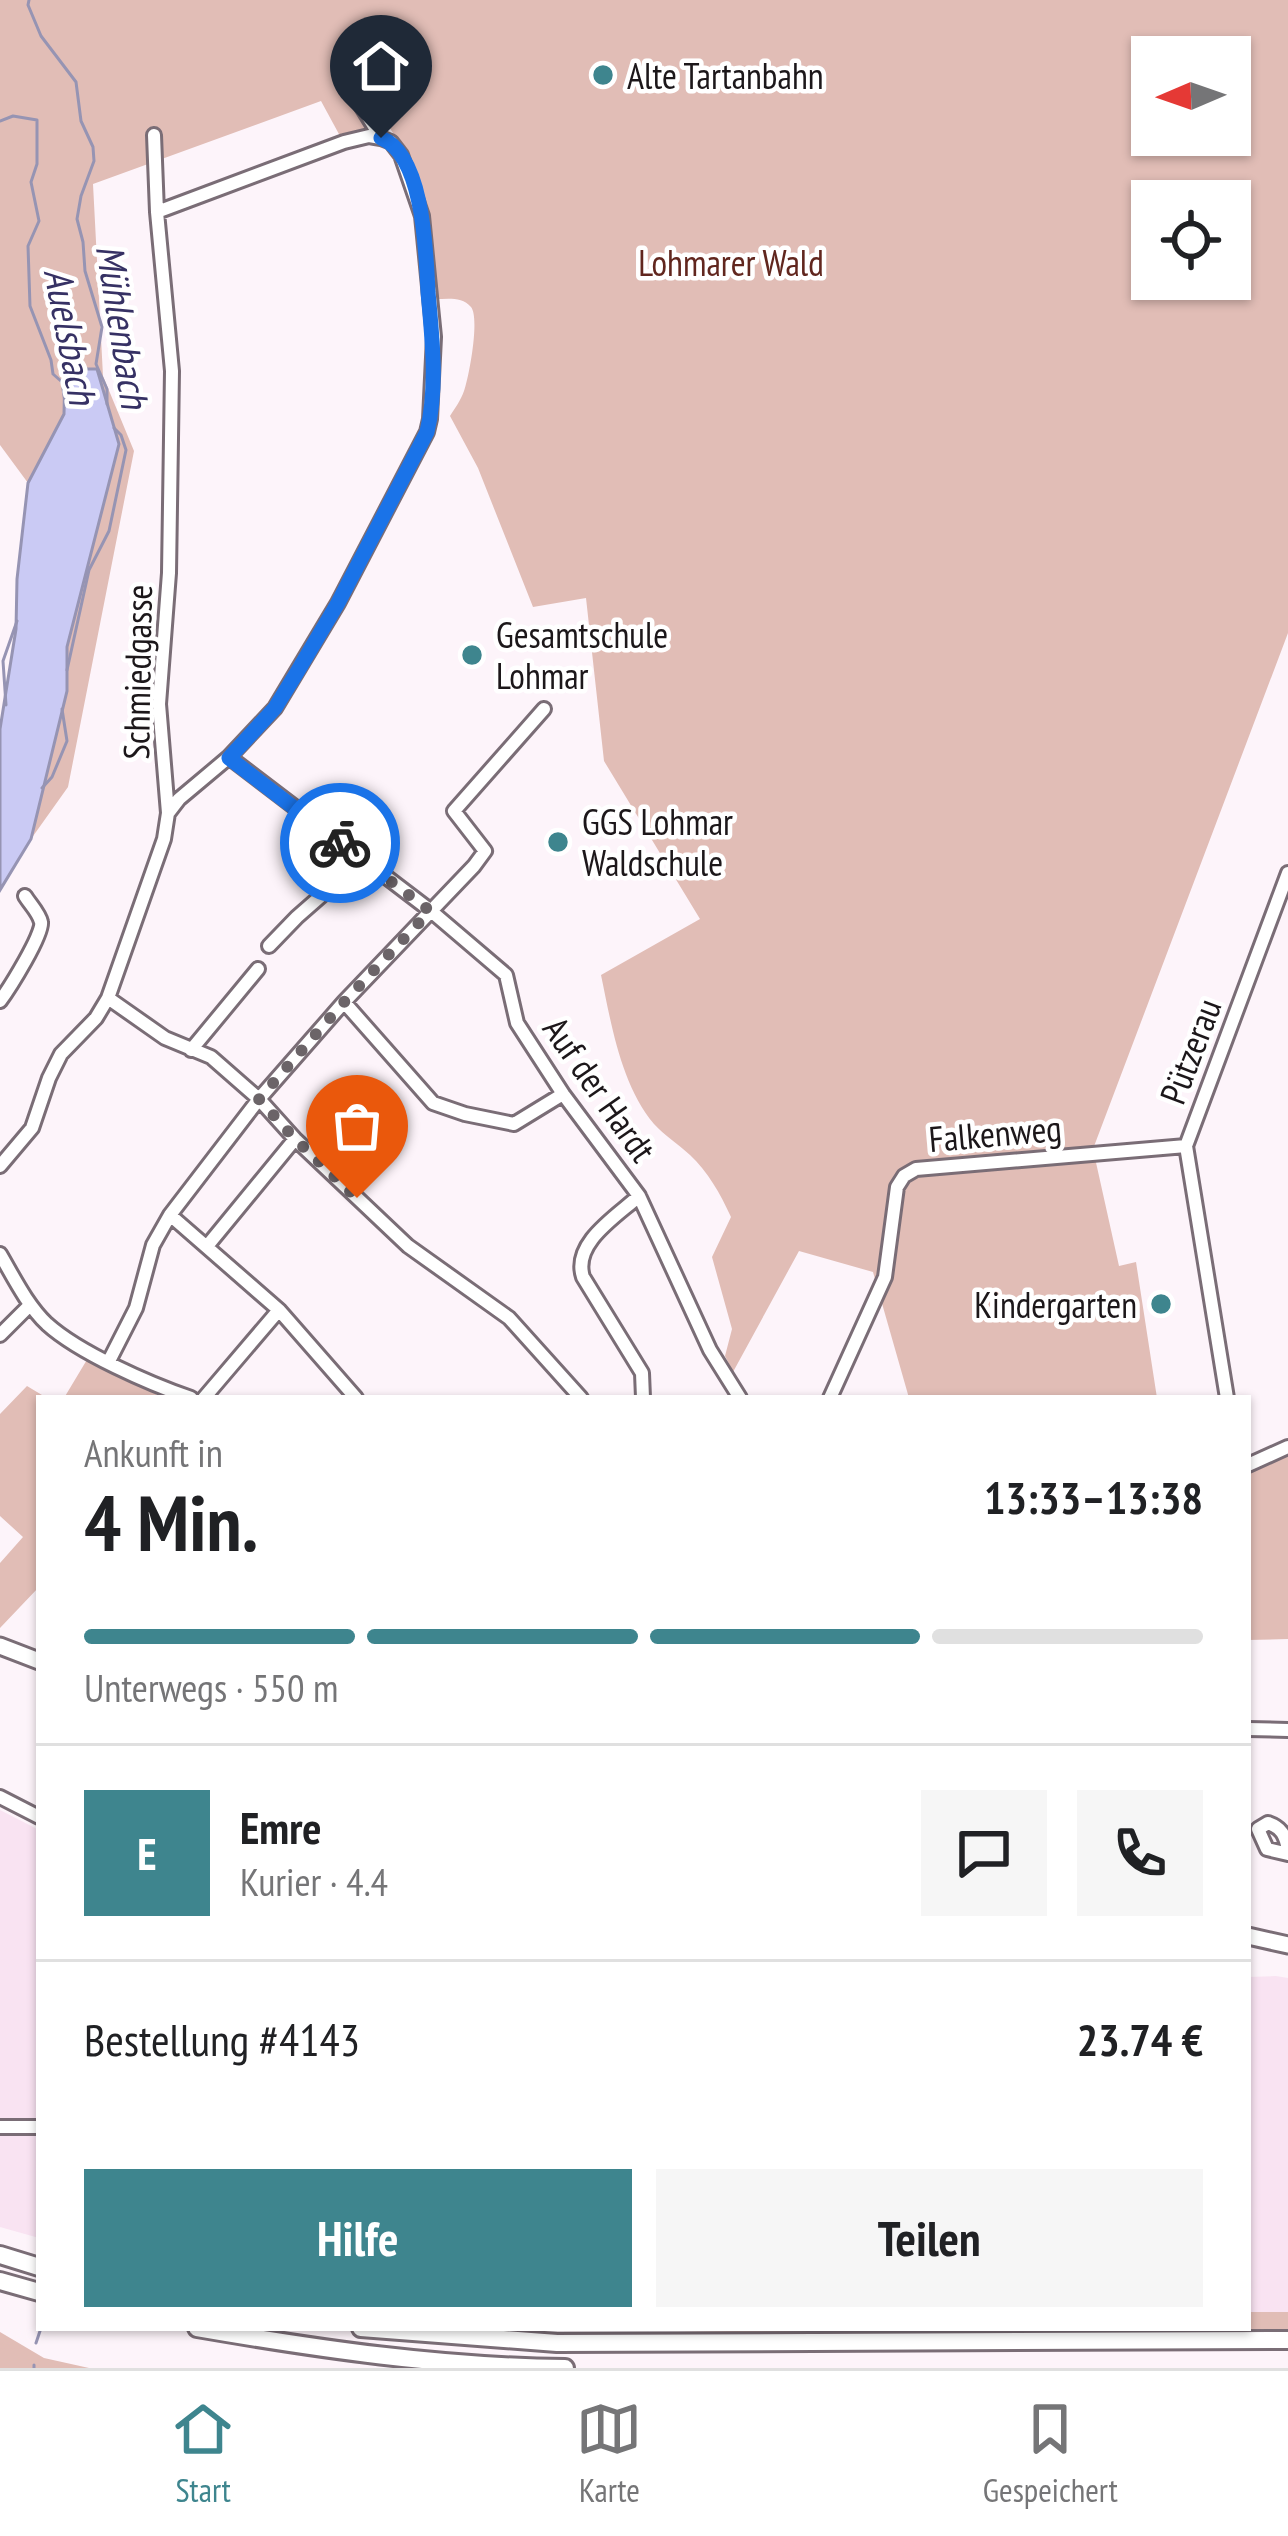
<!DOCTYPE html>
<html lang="de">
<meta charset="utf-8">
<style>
:root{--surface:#fff;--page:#f6f6f6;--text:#202124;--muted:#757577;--line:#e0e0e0;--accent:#3e858e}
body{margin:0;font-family:"PT Sans Narrow",sans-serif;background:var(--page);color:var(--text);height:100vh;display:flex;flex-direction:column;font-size:45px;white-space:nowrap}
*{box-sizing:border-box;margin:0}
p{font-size:39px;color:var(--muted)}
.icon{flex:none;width:66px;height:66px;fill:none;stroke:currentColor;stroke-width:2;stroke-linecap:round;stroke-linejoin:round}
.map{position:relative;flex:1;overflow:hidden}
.side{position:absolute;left:36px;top:1395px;width:1215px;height:936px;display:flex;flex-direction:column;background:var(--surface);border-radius:0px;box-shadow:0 3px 9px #0004}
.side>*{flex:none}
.needle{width:78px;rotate:268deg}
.buttons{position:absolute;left:1131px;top:36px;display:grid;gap:24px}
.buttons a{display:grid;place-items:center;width:120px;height:120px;border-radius:0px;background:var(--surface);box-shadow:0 3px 9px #0004;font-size:60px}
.pin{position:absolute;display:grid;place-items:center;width:102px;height:102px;color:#fff;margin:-123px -51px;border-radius:50% 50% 50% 0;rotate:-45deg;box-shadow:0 0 12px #0007}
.pin .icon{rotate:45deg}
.courier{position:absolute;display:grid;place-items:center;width:120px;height:120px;margin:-60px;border:9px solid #1a73e8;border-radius:50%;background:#fff;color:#222;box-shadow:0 3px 15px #0007}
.summary em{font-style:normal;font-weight:700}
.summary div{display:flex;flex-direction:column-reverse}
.summary{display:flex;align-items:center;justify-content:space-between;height:204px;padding:0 48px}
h1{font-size:78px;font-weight:700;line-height:90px}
.bar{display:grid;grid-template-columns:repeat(4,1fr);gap:18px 12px;align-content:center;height:144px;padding:0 48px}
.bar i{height:15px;border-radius:9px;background:var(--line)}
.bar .active{background:var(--accent)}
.bar p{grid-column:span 4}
.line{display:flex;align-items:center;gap:30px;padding:0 48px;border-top:3px solid var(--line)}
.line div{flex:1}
.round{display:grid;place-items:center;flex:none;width:126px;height:126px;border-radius:0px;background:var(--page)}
.cta{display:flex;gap:24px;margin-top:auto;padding:24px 48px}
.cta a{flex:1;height:138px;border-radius:0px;background:var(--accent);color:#fff;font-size:48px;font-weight:700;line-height:138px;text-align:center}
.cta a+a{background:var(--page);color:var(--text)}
.tab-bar{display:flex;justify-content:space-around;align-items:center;height:168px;border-top:3px solid var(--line);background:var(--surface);font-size:33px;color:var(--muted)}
.tab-bar a{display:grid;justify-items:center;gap:6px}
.tab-bar .active{color:var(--accent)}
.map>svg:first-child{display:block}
.built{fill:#f9e3f2}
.green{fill:#e1bdb6;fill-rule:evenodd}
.water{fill:#cacaf4;stroke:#9694b3;stroke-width:3}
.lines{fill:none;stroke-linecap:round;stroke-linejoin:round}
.stream{stroke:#9694b3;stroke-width:3}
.minor-casing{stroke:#7a6d76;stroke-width:18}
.major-casing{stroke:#7a6d76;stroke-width:21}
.highway-casing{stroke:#7a6d76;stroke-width:22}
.minor{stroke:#fff;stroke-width:12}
.major{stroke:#fff;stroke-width:15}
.highway{stroke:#fff;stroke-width:16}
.done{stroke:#6b6468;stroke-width:12;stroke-dasharray:0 21.6}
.route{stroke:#1a73e8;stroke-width:15}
.poi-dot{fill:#3e858e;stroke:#fff;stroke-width:4.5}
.labels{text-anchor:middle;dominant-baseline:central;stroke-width:9;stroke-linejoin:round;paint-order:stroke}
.poi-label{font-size:36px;fill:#1c171a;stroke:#fff;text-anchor:start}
.park-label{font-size:36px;fill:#61261e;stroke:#fff}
.street-label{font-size:36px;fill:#1c171a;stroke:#fff}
.water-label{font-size:39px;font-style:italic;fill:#363164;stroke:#fff}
</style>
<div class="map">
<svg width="1288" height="2368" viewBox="0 0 1288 2368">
<rect width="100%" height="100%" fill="#fdf4fa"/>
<path class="built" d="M0,1810L39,1830V2238L0,2227Z
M1276,1976L1288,1978V2312H1248V1977Z"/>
<path class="green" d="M0,0H1288V633L1093,1149L1119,1266L1136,1262L1157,1398H909L873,1272L799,1251L733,1372L725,1356L732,1329L712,1257L731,1217C720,1193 708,1172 690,1155C678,1144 664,1135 654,1124C621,1085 611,1023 601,975L700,919L604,761L586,598L533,607L478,468L450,416C455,408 461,400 464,391C469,377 480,318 471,307C462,296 447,299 435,299L431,239L415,168L386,122L340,136L321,101L93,184L103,376L134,451L68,787L31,839L67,691V647L97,369H65L64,414L28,483L0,445ZM1152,57H1230V135H1152ZM1152,201H1230V279H1152Z
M88,1358L163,1398H64Z
M27,1386L47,1398H39V1587L0,1628V1563L23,1537L0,1516V1414Z
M1288,1454V1639L1248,1640V1474Z
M1248,2312H1288V2330L852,2334L504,2328H1248Z
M0,2332L44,2358L89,2368H0Z"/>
<path class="water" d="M65,369H97L119,444L67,647V691L31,839L0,890V729L16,629L17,579L28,483L64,414Z"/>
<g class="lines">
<path class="stream" d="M29,0L28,5L41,36L76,82L81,121L93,147L94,161L81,196L77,219L83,242L85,271L102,327L96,364L107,389V404
M0,121L13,116L37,120V164L31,182L39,221L28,246L30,306L51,360L53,374L62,382L65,402
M67,670L89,570L109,531L126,450L121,435L114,428
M6,705L3,661L17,621
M42,788L52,777L67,741L62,709
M36,2343L41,2328
M34,2368V2365"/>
<defs>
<path id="minor" d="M157,212L344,142L369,136L381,138
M229,757L431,911L506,975L517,1023L563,1094L639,1196L710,1350L740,1398
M169,812L179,799L229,757L275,708L338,603L427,432L430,419L434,337L422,216L401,155L391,142L381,138L356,97
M269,946L297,917L362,860
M108,998L165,1038L211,1057L259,1099L295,1139L408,1246L509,1318L581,1398
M0,1001C9,989 44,933 41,922C39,913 30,904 25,896
M344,1002L433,1103L465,1114L514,1124L563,1094
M191,1050L258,969
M0,1166L32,1128L49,1078L61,1054L96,1018L108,998L164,839L168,813L159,704L169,573L172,371L157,212L154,135
M639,1196C617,1216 572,1243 583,1277L642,1373L643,1398
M170,1215L279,1310L356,1398
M208,1245L295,1139
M0,1254C14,1278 27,1305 47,1324C79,1353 150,1384 191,1398
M0,1335L30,1305
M109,1361L136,1308L153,1245L170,1215L259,1099L344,1002L474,866L485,851L454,811L544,709
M204,1398L279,1310
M830,1398L885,1277L897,1187L904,1176L916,1169L1186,1146
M1227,1398L1186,1146L1288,873
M1248,1465L1288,1447
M1248,1729L1288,1730
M0,1797L39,1817
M1288,1849C1285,1835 1282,1828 1268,1823L1258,1829L1267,1849L1288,1854
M0,2127H39"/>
<path id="major" d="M0,1646L39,1661
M1248,1936L1288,1945"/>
<path id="highway" d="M0,2255L39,2267
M0,2281L39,2292
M197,2328C319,2349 442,2367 565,2368
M361,2328L557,2343L1288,2340"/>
</defs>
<use href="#minor" class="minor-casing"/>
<use href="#major" class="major-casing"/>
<use href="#highway" class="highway-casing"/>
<use href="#minor" class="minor"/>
<use href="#major" class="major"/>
<use href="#highway" class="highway"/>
</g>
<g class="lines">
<path class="done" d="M340,843L430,911L344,1002L259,1099L295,1139L357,1198"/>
<path class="route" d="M340,843L229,758L275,708L296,674L338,603L427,432C438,386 432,338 428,292C426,253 424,155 381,138"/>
</g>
<g class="poi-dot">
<circle cx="603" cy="75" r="12"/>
<circle cx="472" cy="655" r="12"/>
<circle cx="558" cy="842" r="12"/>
<circle cx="1161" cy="1304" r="12"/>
</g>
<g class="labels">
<g class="poi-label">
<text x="627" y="75">Alte Tartanbahn</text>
<text x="496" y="634">Gesamtschule<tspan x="496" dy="41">Lohmar</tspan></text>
<text x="582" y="821">GGS Lohmar<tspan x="582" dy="41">Waldschule</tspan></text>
<text x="1137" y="1304" text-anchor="end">Kindergarten</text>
</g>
<g class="park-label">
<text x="731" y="262">Lohmarer Wald</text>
</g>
<g class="street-label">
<text transform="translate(137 672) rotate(-89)">Schmiedgasse</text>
<text transform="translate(1190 1051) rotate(-69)">Pützerau</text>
<text transform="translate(600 1089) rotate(55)">Auf der Hardt</text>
<text transform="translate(995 1133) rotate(-5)">Falkenweg</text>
</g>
<g class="water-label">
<text transform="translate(123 326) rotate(81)">Mühlenbach</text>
<text transform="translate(71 336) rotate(79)">Auelsbach</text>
</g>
</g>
</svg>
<div class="buttons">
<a><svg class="needle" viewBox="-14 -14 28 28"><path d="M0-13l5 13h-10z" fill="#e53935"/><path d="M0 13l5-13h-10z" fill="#757577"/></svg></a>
<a><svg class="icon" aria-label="locate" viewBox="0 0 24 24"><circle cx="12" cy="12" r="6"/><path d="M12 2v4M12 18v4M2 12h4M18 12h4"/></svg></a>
</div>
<div class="pin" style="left:357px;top:1198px;background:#ea580c"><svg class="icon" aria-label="bag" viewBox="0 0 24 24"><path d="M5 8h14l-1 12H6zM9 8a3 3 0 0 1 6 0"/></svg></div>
<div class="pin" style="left:381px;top:138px;background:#1f2937"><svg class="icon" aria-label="home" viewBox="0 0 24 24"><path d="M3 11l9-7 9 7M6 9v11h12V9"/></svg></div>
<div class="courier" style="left:340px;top:843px"><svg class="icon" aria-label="bike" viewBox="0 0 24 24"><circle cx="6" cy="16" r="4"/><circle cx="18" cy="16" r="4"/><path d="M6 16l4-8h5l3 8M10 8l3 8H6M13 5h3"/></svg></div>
<section class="side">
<div class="summary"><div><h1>4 Min.</h1><p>Ankunft in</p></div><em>13:33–13:38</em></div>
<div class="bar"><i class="active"></i><i class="active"></i><i class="active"></i><i></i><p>Unterwegs · 550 m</p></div>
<div class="line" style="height:216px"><b class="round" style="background:var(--accent);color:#fff">E</b><div><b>Emre</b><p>Kurier · 4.4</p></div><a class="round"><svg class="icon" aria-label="chat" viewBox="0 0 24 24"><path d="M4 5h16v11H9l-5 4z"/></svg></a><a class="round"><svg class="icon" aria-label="phone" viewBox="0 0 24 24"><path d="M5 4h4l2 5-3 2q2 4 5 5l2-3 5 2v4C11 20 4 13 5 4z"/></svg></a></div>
<div class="line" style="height:156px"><div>Bestellung #4143</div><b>23.74 €</b></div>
<div class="cta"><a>Hilfe</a><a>Teilen</a></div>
</section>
</div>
<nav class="tab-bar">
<a class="active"><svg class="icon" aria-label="home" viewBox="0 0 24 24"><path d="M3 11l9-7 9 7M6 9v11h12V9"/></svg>Start</a>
<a><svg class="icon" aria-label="map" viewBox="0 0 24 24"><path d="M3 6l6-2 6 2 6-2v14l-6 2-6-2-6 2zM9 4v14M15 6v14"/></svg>Karte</a>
<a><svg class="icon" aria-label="saved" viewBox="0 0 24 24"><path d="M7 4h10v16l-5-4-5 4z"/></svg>Gespeichert</a>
</nav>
